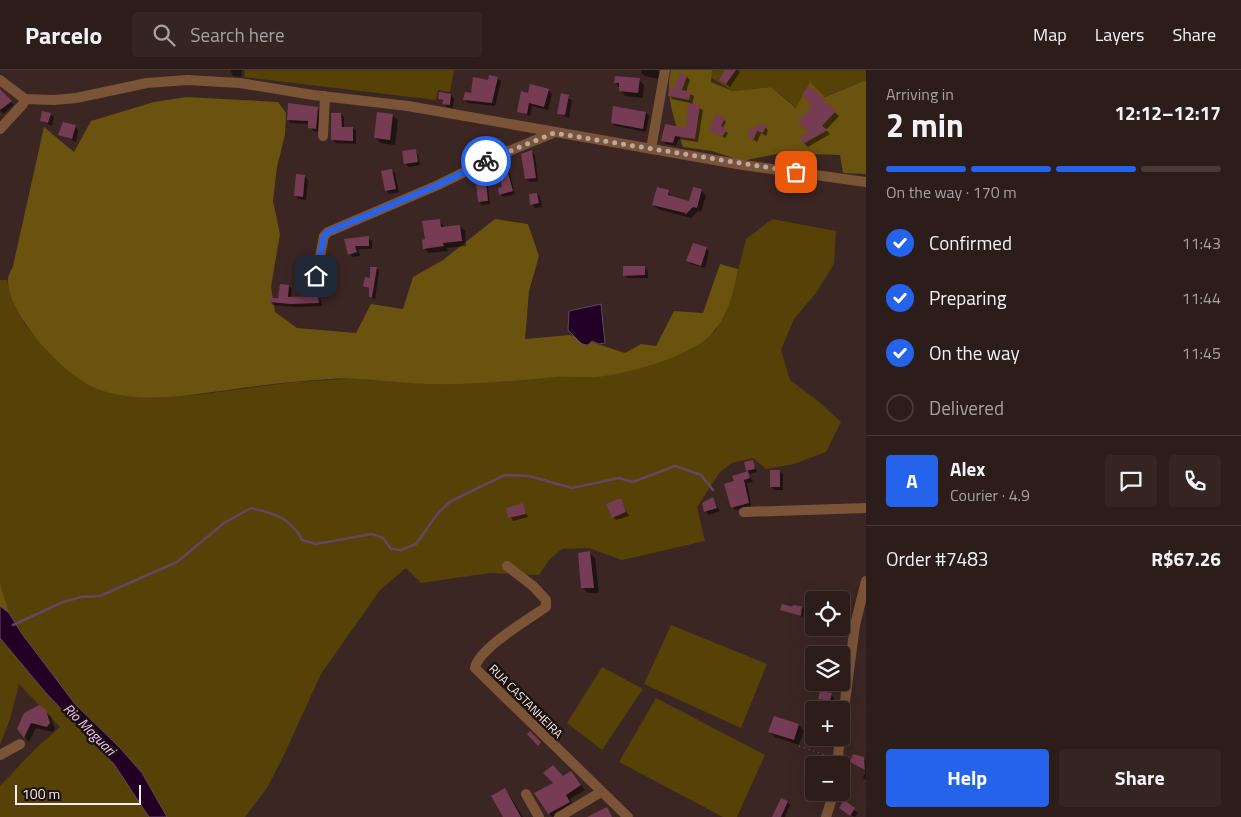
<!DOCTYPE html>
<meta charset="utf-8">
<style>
:root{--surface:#2c1c1a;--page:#342523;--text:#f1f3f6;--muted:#a6a1a2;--line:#483a39;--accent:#2563eb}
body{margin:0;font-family:"Titillium Web",sans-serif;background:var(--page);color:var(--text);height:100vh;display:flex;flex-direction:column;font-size:19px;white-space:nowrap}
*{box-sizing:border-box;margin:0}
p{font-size:16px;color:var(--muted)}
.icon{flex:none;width:28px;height:28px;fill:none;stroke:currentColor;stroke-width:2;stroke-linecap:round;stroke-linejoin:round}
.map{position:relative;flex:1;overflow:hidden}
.side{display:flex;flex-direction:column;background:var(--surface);width:375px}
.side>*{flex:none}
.tools{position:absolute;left:805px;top:521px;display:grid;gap:10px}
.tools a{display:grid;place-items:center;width:45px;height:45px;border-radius:5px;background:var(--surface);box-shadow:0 5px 20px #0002,0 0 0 1px var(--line);font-size:25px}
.scale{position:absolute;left:15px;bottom:12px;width:126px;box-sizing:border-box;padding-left:5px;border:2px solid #fceeec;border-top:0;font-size:14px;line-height:18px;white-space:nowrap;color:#fceeec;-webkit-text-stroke:4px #1b1210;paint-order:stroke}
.pin{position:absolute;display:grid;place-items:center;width:42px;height:42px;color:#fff;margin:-21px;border-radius:10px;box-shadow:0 2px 8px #0006}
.courier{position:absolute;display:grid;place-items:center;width:50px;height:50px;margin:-25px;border:4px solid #2563eb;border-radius:50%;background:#fff;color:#222;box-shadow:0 1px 6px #0007}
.headline em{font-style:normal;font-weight:700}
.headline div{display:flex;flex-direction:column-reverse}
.headline{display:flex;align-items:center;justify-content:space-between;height:85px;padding:0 20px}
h1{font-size:32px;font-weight:700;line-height:38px}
.bar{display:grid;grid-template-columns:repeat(4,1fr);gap:8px 5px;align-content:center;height:60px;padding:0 20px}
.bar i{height:6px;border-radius:4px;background:var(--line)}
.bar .on{background:var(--accent)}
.bar p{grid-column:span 4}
.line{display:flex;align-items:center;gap:12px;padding:0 20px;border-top:1px solid var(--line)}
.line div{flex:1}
.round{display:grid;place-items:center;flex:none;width:52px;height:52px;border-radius:5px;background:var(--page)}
ol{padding:0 20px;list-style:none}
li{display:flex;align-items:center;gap:15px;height:55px}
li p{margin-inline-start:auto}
li .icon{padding:5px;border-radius:50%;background:var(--accent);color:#fff;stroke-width:4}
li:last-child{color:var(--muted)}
li i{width:28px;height:28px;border:2px solid var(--line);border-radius:50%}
.action{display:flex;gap:10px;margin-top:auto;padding:10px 20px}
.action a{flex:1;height:58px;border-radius:5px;background:var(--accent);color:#fff;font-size:20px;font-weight:700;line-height:58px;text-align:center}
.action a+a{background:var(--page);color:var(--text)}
header{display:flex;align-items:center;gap:30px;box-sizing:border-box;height:70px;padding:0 25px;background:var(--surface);border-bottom:1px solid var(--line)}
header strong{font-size:24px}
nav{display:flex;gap:28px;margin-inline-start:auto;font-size:18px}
.search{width:350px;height:45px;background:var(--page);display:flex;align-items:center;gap:12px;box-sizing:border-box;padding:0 18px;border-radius:5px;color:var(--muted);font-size:19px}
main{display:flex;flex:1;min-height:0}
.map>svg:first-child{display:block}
.green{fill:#564107}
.forest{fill:#6a520f}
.water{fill:#220025;stroke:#634761}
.shadow{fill:#0007}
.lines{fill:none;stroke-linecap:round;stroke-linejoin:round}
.stream{stroke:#634761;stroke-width:2.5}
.building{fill:#763c54}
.path{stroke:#887573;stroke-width:1;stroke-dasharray:1 4;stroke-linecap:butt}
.minor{stroke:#7b5438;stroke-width:10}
.done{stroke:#b8a8a6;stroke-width:5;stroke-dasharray:0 9}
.route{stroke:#2563eb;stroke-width:6}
.labels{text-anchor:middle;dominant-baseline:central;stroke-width:5;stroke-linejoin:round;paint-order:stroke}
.street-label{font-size:12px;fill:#fceeec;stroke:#1b1210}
.water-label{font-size:14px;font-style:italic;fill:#f7c2f9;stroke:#1b1210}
</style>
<header>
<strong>Parcelo</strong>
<div class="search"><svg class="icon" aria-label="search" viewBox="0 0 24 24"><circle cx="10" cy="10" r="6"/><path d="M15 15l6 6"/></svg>Search here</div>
<nav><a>Map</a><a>Layers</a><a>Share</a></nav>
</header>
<main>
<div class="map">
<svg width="866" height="747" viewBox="0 0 866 747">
<rect width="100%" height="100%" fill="#3b2623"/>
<path class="green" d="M245,0H454L450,22L438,20L436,30L244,7Z
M711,0H866V10L824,27L810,13L797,38L771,17L733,21L711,8Z
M772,149L836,161L834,194L816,223L794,249L781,280L790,310L817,330L841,352L826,382L794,394L766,399L753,388L732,393L720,402L697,437L705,471L622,490L589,478L562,479L549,490L539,505L490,503L421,513L406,498L380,520L321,604L283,687L267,718L245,747H167L142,703L120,678L75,634L22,564L9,543L0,536V210H7L11,224L25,255L47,280L99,320L131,326L196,325L294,312L362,308L426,314L564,306L597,307L629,300L690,280L716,260L738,201L746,169Z
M671,555L767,594L741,658L644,614Z
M0,568L46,623L114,694L149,747H0V716L35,679L60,657L19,614L10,649L0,675Z
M602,597L643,619L602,680L567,653Z
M656,628L765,685L737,747H723L619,692Z"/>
<path class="forest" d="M671,0H712L711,12L733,21L771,17L796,38L810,12L825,27L866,10V104L843,103L840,85L781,83L742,91L712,81L683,77C676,54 664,25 671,0Z
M186,27L278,32L286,43L285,65L277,97L273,131L280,164L271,217L275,242L297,258L356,263L371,234L403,239L413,207L443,190L495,149L528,154L539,186L529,221L525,269L570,265L625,283L641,274L656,276L674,241L703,243L720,194L738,199C732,232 723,264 689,280C663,293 627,303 598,307C584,308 569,306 555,307C512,311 469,315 426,314C394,313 363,307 331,309C297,311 262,315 228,320C187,325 141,334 100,320C67,309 10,248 8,212C7,207 11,201 13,196L44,57L74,82L91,51L154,32Z
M0,514L9,543L0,536Z"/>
<path class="water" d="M601,234L605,273L599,274L592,271L588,275L582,274L568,260L569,241Z
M0,536L9,543L22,564L75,634L120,678L142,703L167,747H149L114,694L46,623L0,568Z"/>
<path class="shadow" d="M230,0H242L241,7L233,6Z
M642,0H657L660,3L658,9L645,6L641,3Z
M727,0H738L740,2L730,17L721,10Z
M687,7L690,10L686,22L694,26L692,35L703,40L698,72L678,69L676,76L666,74L663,70L687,60L690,33L672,29L669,25Z
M497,8L501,11L495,36L468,33L464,30L489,11Z
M639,10L644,15L643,28L625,26L615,12Z
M809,18L839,46L826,60L830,64L808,77L804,73L812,63L814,36Z
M548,20L552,24L548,40L532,36L530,46L518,41L529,24Z
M2,22L14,35L3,44L0,41Z
M451,25L454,28L453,38L447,37L440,28Z
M562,25L572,30L569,48L558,43Z
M289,34L317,38L320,41L319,62L313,61L309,54L291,53L288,50Z
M646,43L649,46L646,62L616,56L612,53Z
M50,44L54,47L52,56L41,51Z
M341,44L344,47V58H353L356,61V74L336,73L332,69Z
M392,45L398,50L395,75L381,73L375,68Z
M724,50L726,52L722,59L728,63L725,68L710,60Z
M75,56L78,60L76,72L59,64Z
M765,57L768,60L766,66L761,63L757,72L749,66Z
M415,80L418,84L420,95L409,97L406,94Z
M532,82L535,85L538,111L530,112L526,109Z
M391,100L395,103L399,122L389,124L386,120Z
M507,100L510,104L515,124L504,127L500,124Z
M304,106L308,110L306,130L298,129L295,126Z
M485,113L488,116L490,134L482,135L479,132Z
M701,120L706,125L701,142L698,141L691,148L658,139L653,135L668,121L672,128L690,132Z
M537,124L540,127L542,137L535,138L532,134Z
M439,150L445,158L460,156L465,161L466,176L447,178L448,181L429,183L424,178L426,171Z
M368,168L372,171V179H358L360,186L353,187L349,184L346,170Z
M706,178L709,181L705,198L691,194L688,191Z
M644,197L648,201V208H628L624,205Z
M377,198L379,201L375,229L370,226V219L365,216L371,210Z
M330,200L333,203L336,215L328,218L325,214Z
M289,216L292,219L291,228L318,227L321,230L322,236L294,237L273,235L270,231L280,229Z
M752,391L757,402L749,404L753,412L747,413L751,436L735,440L732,437L735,412L734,407L749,402L747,400Z
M779,401L783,404V420H775L771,417Z
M713,428L720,441L709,445L706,441Z
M620,430L629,446L616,450L613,447Z
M522,435L528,447L513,451L507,439Z
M590,483L595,488L599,523H588L582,517Z
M802,537L804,540L803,547L782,540Z
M831,624L834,628L833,634L823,632L820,628Z
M45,641L51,647L55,659L53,662L36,658L29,672L18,659Z
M774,647L799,655L804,661L799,675L775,667L770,662Z
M864,689L866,691V710L863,708L866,701L852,692Z
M563,707H575L585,720L570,729L574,737L552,747L535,724Z
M505,720L509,724L523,747H503Z
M787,732L790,735L785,747H773Z
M844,732L858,743L855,747L844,741Z"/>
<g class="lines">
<path class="stream" d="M13,555L63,532L81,527L100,526L177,492L224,453L251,438C274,443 291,448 302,470L316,474L372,464L383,468L391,479L401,480L416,474L438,443L451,431L505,405L529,406L572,418L619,408L633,412L675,396L701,405L713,420"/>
</g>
<path class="building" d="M725,0H736L726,14L719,10Z
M680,3L687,6L682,20L691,22L689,30L668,26L669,17L674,18Z
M489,5L498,7L492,33L463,30L465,22L471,23L473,7L488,10Z
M615,6L640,8L638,23L619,21V13H614Z
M530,14L549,19L544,37L529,33L527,44L517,42L521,21L528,23Z
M809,16L836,41L822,56L828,60L803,74L800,66L810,63L798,52L812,36L802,24Z
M0,19L12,31L0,40Z
M439,22L451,24L450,35L442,34L443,30L438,29Z
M561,23L569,25L565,45L557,44Z
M288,33L318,37L316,59L308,58V51L287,50Z
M688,33L700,35L695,69L675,66L673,73L661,71L665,54L686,58Z
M613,36L646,42L643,59L611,53Z
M42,41L51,43L48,53L40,51Z
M377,42L393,44L390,70L374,68Z
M331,43H341L342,57H353V71L331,70Z
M716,44L725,48L721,56L727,60L722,67L709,60Z
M63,52L76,55L72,69L58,65Z
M759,53L766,56L763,63L757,61L754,69L747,67L751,57L756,59Z
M416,79L418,92L404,94L402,81Z
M532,80L536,108L525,109L521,84Z
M392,99L396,119L385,121L381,101Z
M507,99L513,121L499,125L498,118L502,117L498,101Z
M296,104L305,105L303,127L294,126Z
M486,111L488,131L478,132L476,113Z
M657,117L669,120L668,125L689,131L693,117L702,119L697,138L693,137L685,145L686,138L685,143L652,135Z
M537,123L539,133L530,135L529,124Z
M440,149L441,157L460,155L462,171L443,173L444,176L423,179L422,170L425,169L422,151Z
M369,166V176H355L357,182L348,185L344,169Z
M693,173L707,177L701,196L686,191Z
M623,196H645V205L623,206Z
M370,197H377L372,227H369V218L363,216L365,207L370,208Z
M330,198L334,212L323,215L324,200Z
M280,214L289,215L288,227L318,226L319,233L290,234L269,232V228H278Z
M753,390L755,399L746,401L744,392Z
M770,400H780V417H770Z
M748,401L750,408L744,410L749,433L731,438L724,414L734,411L732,406Z
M713,427L717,438L704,442L702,433Z
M621,428L626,442L612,448L606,434Z
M523,433L526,444L508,448L506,438Z
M590,481L594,518H581L578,483Z
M782,534L792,537L793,535L802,536L801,546L780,540Z
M820,621L832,623L830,631L818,629Z
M39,635L46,640L50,653L47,657L31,653L24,668L17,659L24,643Z
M774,646L799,654L794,670L768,662Z
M530,661L541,672L538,676L527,664Z
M853,684L864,687L865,700L850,692Z
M553,695L563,706L571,701L581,715L566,725L570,732L548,744L534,723L553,713L543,703Z
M505,718L521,747H503L491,726Z
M781,728L788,731L781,747H772Z
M844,730L855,738L850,746L839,738Z
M607,737L612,747H587Z"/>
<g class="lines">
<path class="path" d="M799,676L828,686"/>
<path class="minor" d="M0,10L25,29L54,30L76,28L147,13L187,10L240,13L313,25L408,36L743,95L866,112
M0,59L23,34L25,29
M323,66L325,26
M651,79L665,0
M316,207L324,166L328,162L438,115L499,85L553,63
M744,442L866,438
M507,496L533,516L546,530V537C529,549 478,579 475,598L628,747
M841,662L855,555L866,511
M0,685L20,674
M837,695L840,668
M526,724L539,747
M559,747L601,722
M826,747L834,722"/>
</g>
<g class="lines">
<path class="done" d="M486,91L554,63L796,102"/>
<path class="route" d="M316,206L324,166L328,162L438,115L486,91"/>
</g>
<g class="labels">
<g class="street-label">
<text transform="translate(526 631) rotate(45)">RUA CASTANHEIRA</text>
</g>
<g class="water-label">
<text transform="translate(90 659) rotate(45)">Rio Maguari</text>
</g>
</g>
</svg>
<div class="tools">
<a><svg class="icon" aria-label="locate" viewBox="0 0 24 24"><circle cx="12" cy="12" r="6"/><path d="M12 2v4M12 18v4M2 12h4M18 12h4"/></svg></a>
<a><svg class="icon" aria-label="layers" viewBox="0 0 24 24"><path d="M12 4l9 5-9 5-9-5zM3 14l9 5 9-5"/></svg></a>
<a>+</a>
<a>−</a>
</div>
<div class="scale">100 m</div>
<div class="pin" style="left:796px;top:102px;background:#ea580c"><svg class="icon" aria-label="bag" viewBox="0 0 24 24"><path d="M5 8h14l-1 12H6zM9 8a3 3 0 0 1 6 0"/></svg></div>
<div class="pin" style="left:316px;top:206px;background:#1f2937"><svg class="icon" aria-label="home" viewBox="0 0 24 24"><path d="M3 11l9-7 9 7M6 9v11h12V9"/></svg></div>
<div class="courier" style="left:486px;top:91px"><svg class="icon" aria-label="bike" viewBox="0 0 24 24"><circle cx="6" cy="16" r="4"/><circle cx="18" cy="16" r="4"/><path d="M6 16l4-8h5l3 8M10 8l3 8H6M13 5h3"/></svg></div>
</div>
<section class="side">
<div class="headline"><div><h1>2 min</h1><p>Arriving in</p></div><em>12:12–12:17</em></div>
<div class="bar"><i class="on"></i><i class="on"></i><i class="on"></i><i></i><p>On the way · 170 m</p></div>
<ol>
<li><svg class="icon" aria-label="check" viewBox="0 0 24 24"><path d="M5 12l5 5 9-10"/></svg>Confirmed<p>11:43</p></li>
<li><svg class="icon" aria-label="check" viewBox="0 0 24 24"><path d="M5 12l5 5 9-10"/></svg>Preparing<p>11:44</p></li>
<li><svg class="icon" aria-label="check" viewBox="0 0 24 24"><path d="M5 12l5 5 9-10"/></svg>On the way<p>11:45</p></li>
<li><i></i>Delivered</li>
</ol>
<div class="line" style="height:90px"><b class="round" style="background:var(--accent);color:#fff">A</b><div><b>Alex</b><p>Courier · 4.9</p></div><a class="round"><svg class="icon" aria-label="chat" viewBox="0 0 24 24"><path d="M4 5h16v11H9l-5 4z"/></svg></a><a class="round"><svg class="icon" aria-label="phone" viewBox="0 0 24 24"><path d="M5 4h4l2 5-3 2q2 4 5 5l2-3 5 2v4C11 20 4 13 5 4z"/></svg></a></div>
<div class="line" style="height:65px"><div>Order #7483</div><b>R$67.26</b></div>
<div class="action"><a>Help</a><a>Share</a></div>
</section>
</main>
